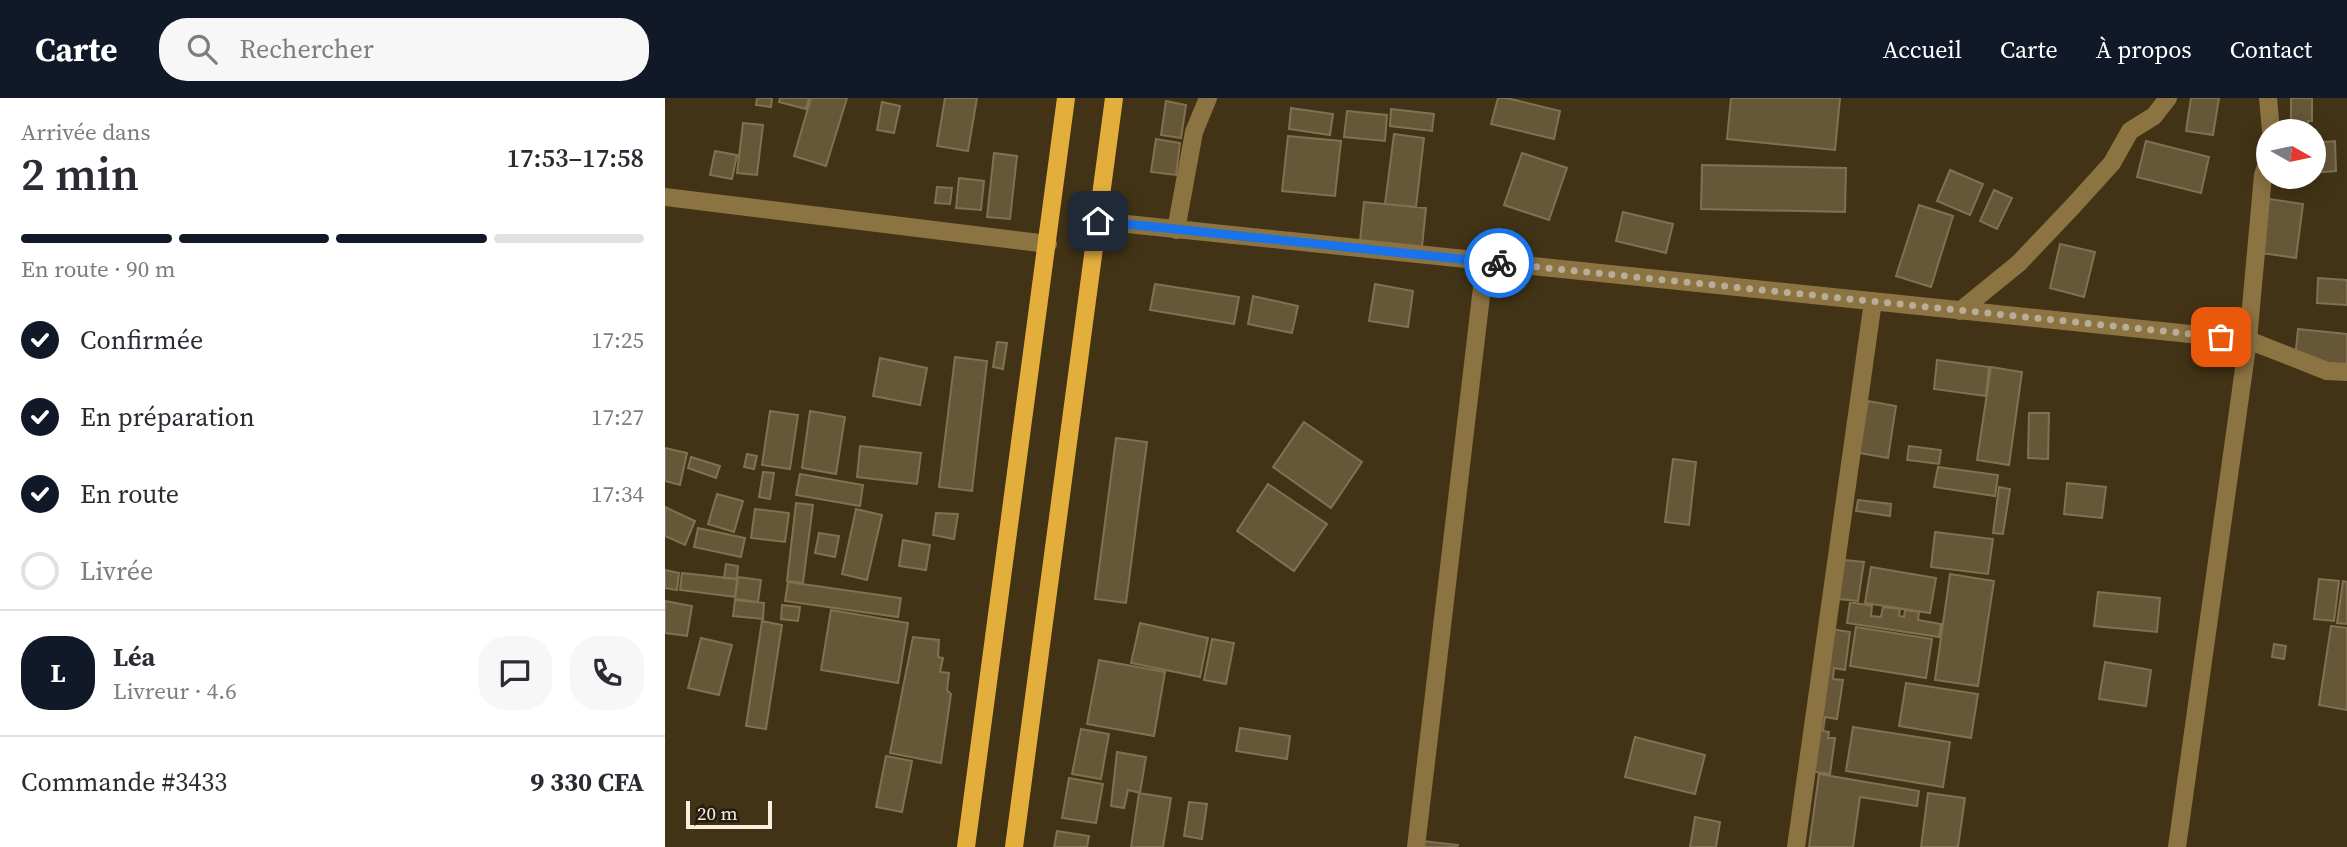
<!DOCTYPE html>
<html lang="fr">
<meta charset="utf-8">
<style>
:root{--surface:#fff;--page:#f7f7f7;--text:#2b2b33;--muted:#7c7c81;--line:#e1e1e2;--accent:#111827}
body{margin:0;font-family:"Source Serif 4",serif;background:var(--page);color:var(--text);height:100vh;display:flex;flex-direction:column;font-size:26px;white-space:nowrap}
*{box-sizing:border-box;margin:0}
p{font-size:23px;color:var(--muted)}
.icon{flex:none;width:38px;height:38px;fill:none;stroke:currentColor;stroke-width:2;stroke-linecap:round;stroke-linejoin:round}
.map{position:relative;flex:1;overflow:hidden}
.panel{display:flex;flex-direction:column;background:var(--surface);width:665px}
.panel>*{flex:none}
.needle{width:46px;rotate:99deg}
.fabs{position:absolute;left:1591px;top:21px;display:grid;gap:14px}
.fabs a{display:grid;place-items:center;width:70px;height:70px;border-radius:50%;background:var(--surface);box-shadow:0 4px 18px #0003;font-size:35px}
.scale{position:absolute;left:21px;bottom:18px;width:86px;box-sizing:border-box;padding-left:7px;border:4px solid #f8efde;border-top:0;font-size:19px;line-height:24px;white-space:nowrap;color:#f8efde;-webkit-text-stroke:5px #231c10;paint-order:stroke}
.pin{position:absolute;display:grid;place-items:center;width:60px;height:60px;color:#fff;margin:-30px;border-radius:14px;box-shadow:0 4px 10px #0006}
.courier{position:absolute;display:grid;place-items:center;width:70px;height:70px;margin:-35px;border:5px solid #1a73e8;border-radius:50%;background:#fff;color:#222;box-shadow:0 2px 9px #0007}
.summary em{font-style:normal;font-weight:600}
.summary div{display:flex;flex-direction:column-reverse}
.summary{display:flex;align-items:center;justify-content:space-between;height:119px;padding:0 21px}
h1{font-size:46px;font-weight:600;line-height:52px}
.bar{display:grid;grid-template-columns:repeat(4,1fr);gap:10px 7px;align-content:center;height:84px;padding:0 21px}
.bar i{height:9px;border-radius:5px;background:var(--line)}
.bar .selected{background:var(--accent)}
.bar p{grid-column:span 4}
.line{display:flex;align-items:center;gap:18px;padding:0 21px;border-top:2px solid var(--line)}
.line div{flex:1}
.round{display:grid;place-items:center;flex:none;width:74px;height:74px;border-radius:28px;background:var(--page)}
ol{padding:0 21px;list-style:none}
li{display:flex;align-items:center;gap:21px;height:77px}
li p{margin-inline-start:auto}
li .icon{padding:7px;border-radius:50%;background:var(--accent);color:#fff;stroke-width:4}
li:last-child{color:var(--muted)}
li i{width:38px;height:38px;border:4px solid var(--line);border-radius:50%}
header{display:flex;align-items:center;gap:42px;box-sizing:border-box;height:98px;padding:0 35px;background:var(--accent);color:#fff}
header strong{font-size:33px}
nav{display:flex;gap:38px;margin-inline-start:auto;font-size:24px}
.search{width:490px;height:63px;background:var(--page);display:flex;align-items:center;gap:18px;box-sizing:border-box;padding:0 24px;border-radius:28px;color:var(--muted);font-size:26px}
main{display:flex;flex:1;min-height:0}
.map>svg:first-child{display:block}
.building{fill:#675739;stroke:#817152;stroke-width:2}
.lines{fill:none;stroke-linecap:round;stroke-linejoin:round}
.minor{stroke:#8c7342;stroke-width:18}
.major{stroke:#e3ae3b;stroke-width:18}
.done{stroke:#b8ad98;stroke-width:7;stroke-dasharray:0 12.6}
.route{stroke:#1a73e8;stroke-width:9}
</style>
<header>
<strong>Carte</strong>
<div class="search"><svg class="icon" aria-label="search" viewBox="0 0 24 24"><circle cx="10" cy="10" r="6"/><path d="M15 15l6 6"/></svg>Rechercher</div>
<nav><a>Accueil</a><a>Carte</a><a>À propos</a><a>Contact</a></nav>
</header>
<main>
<section class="panel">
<div class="summary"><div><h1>2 min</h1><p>Arrivée dans</p></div><em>17:53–17:58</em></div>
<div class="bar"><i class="selected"></i><i class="selected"></i><i class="selected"></i><i></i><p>En route · 90 m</p></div>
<ol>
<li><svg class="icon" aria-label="check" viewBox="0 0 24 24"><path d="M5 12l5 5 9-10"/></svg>Confirmée<p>17:25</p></li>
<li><svg class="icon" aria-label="check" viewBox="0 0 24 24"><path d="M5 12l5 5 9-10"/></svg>En préparation<p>17:27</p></li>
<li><svg class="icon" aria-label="check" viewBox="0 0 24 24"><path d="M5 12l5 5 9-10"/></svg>En route<p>17:34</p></li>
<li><i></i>Livrée</li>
</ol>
<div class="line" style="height:126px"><b class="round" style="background:var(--accent);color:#fff">L</b><div><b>Léa</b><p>Livreur · 4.6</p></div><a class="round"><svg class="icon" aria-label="chat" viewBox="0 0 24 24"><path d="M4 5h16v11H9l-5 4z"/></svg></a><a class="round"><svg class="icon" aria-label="phone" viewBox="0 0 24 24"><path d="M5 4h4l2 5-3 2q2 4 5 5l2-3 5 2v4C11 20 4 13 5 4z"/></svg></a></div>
<div class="line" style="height:91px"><div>Commande #3433</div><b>9 330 CFA</b></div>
</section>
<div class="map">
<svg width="1682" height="749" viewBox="0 0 1682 749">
<rect width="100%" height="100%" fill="#423316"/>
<path class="building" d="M92,0H107L106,9L91,7Z
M115,0H144L141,11L114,4Z
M146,0H182L161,68L129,58Z
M280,0H312L303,53L272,48Z
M833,0H842L895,13L889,41L826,26Z
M1066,0H1175L1170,52L1062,41Z
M1526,0H1554L1548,37L1521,33Z
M1626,0H1647V23H1643V33H1629V23H1626Z
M501,3L521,7L516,40L496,37Z
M217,4L235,8L229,35L212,32Z
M626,10L668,16L665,37L624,31Z
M726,11L769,16L767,33L725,28Z
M682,13L722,17L720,43L679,39Z
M78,25L98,27L92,77L72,75Z
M729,36L759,40L751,109L720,106Z
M623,38L676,43L670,98L617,93Z
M491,41L515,45L511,77L486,74Z
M1481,43L1544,59L1536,95L1472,79Z
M1670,43L1671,73L1648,75V45Z
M50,53L72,57L67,81L45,77Z
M329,55L352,58L345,121L322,119Z
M857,55L902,70L884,122L839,107Z
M1037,67L1181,70L1180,114L1036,111Z
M1285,72L1318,86L1305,117L1272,103Z
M294,80L319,83L316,112L291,110Z
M272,89L287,90L285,106L270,105Z
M1329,92L1347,100L1332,131L1315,123Z
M1604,101L1638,106L1631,160L1596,155Z
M699,104L761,110L757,149L695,143Z
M1254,107L1288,118L1266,189L1231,178Z
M958,114L1008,126L1001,155L951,143Z
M1395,146L1430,154L1419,199L1385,190Z
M1653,180L1682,182V207L1652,205Z
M490,186L574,199L569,226L485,212Z
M710,186L748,193L743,229L704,223Z
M588,198L633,208L627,235L583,226Z
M1633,231L1682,236V267L1630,261Z
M332,244L342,245L338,271L328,269Z
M290,259L322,263L307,393L274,389Z
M215,260L262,270L255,307L208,298Z
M1272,262L1324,269L1321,298L1269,291Z
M1326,269L1357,274L1344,367L1312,362Z
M1203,303L1231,308L1223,360L1194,355Z
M105,313L133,317L125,371L97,367Z
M145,313L180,319L171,376L137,370Z
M1364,315H1384L1383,361L1363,360Z
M639,324L697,364L666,410L608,369Z
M451,340L482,344L461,505L430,501Z
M195,348L256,355L252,386L192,379Z
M1244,348L1276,352L1274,366L1242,362Z
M0,350L22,355L15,387L0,383Z
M82,356L92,358L89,371L79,369Z
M26,359L55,368L51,380L23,370Z
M1008,361L1031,364L1024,427L1000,424Z
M1273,369L1333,377L1330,398L1269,389Z
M98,374L109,375L105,401L94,399Z
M135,376L198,387L195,408L131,397Z
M1402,385L1441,389L1437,420L1399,416Z
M603,386L662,426L629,473L572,433Z
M1334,389L1345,391L1338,436L1328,435Z
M52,396L78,403L69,434L43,426Z
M1193,402L1226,406L1225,418L1191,413Z
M131,405L148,407L138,485L122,483Z
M0,409L30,423L20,447L0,438Z
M90,411L124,415L120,444L86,440Z
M191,411L217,417L202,482L177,476Z
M271,415L293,416L289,441L268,437Z
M33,430L80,440L76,459L29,449Z
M1270,434L1328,441L1323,476L1266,469Z
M154,435L174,438L170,459L150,455Z
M238,442L265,447L261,472L234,468Z
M1179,462L1199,464L1193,503L1173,501Z
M61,466L73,468L72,481L59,480Z
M1206,469L1271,480L1265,515L1200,505Z
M0,472L14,475L12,492L0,490Z
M17,475L72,481L70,499L15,492Z
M1285,476L1329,483L1313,588L1270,582Z
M73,479L96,482L93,504L70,501Z
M1654,481L1674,483L1669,523L1649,521Z
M1678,483L1682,484V526L1672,525Z
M123,484L236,500L233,519L120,503Z
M1433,494L1495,500L1492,534L1429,528Z
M70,502L99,505L98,521L68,518Z
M0,503L27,508L22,538L0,535Z
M1185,504L1207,508L1206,518L1216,519L1218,509L1235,511L1234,518L1239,519L1240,512L1254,514L1253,522L1276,526L1274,539L1182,525Z
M117,507L135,509L133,523L116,521Z
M166,512L243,525L233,585L156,572Z
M97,523L117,527L101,631L81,628Z
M475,525L543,540L535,579L466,565Z
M1666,528L1682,530V612L1654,607Z
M1191,529L1267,541L1261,580L1185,568Z
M1166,531L1185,534L1180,572L1169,570L1168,581L1178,582L1172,621L1160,619L1158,633L1164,634L1163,640H1170L1165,676L1145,673Z
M248,539L274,542L273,559L278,560L275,574L284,575L282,592L286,596L276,665L225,655Z
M36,540L67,547L54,597L23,590Z
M547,541L569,545L561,586L539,582Z
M1609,546L1621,548L1619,561L1607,559Z
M434,562L500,574L489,638L422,626Z
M1440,564L1486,572L1481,608L1434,601Z
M1241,585L1313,596L1306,640L1234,628Z
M1188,629L1285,644L1278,689L1181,673Z
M575,630L625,638L622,661L571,653Z
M416,631L444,636L436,681L407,676Z
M970,639L1040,657L1030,696L960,679Z
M452,654L481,659L475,695L463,692L459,710L446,708Z
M221,658L247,663L237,714L211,709Z
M1154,676L1254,693L1252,708L1195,699L1188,749H1144Z
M404,680L438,686L431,725L397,720Z
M474,695L506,700L498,749H466Z
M1263,695L1300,700L1293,749H1256Z
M524,704L542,706L537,741L519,738Z
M1030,719L1055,724L1051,749H1025Z
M392,733L424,738L422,749H389Z
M757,743L793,747L792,749H756Z"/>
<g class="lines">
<path class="minor" d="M1603,0L1606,33
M0,99L383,146
M433,123L1583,242L1662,273L1682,274
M511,132L529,34L543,0
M1295,213L1354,165L1409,107L1447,65L1465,33L1489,18L1503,0
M751,749L820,164
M1131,749L1208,203
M1512,749L1583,242L1598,77L1603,62"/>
<path class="major" d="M301,749L401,0
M349,749L449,0"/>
</g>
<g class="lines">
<path class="done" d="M834,165L1556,239"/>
<path class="route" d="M433,123L834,165"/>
</g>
</svg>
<div class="fabs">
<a><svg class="needle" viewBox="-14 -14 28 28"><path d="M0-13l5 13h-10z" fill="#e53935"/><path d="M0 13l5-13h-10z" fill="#7c7c81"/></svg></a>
</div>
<div class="scale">20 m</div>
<div class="pin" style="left:1556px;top:239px;background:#ea580c"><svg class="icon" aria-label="bag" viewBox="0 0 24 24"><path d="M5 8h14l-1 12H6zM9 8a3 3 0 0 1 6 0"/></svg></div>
<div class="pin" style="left:433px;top:123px;background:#1f2937"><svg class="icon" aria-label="home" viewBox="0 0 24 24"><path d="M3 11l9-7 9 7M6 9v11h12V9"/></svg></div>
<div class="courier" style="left:834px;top:165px"><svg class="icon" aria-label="bike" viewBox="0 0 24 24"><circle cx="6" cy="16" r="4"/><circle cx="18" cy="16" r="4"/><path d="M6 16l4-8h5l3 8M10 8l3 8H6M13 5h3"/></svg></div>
</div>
</main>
